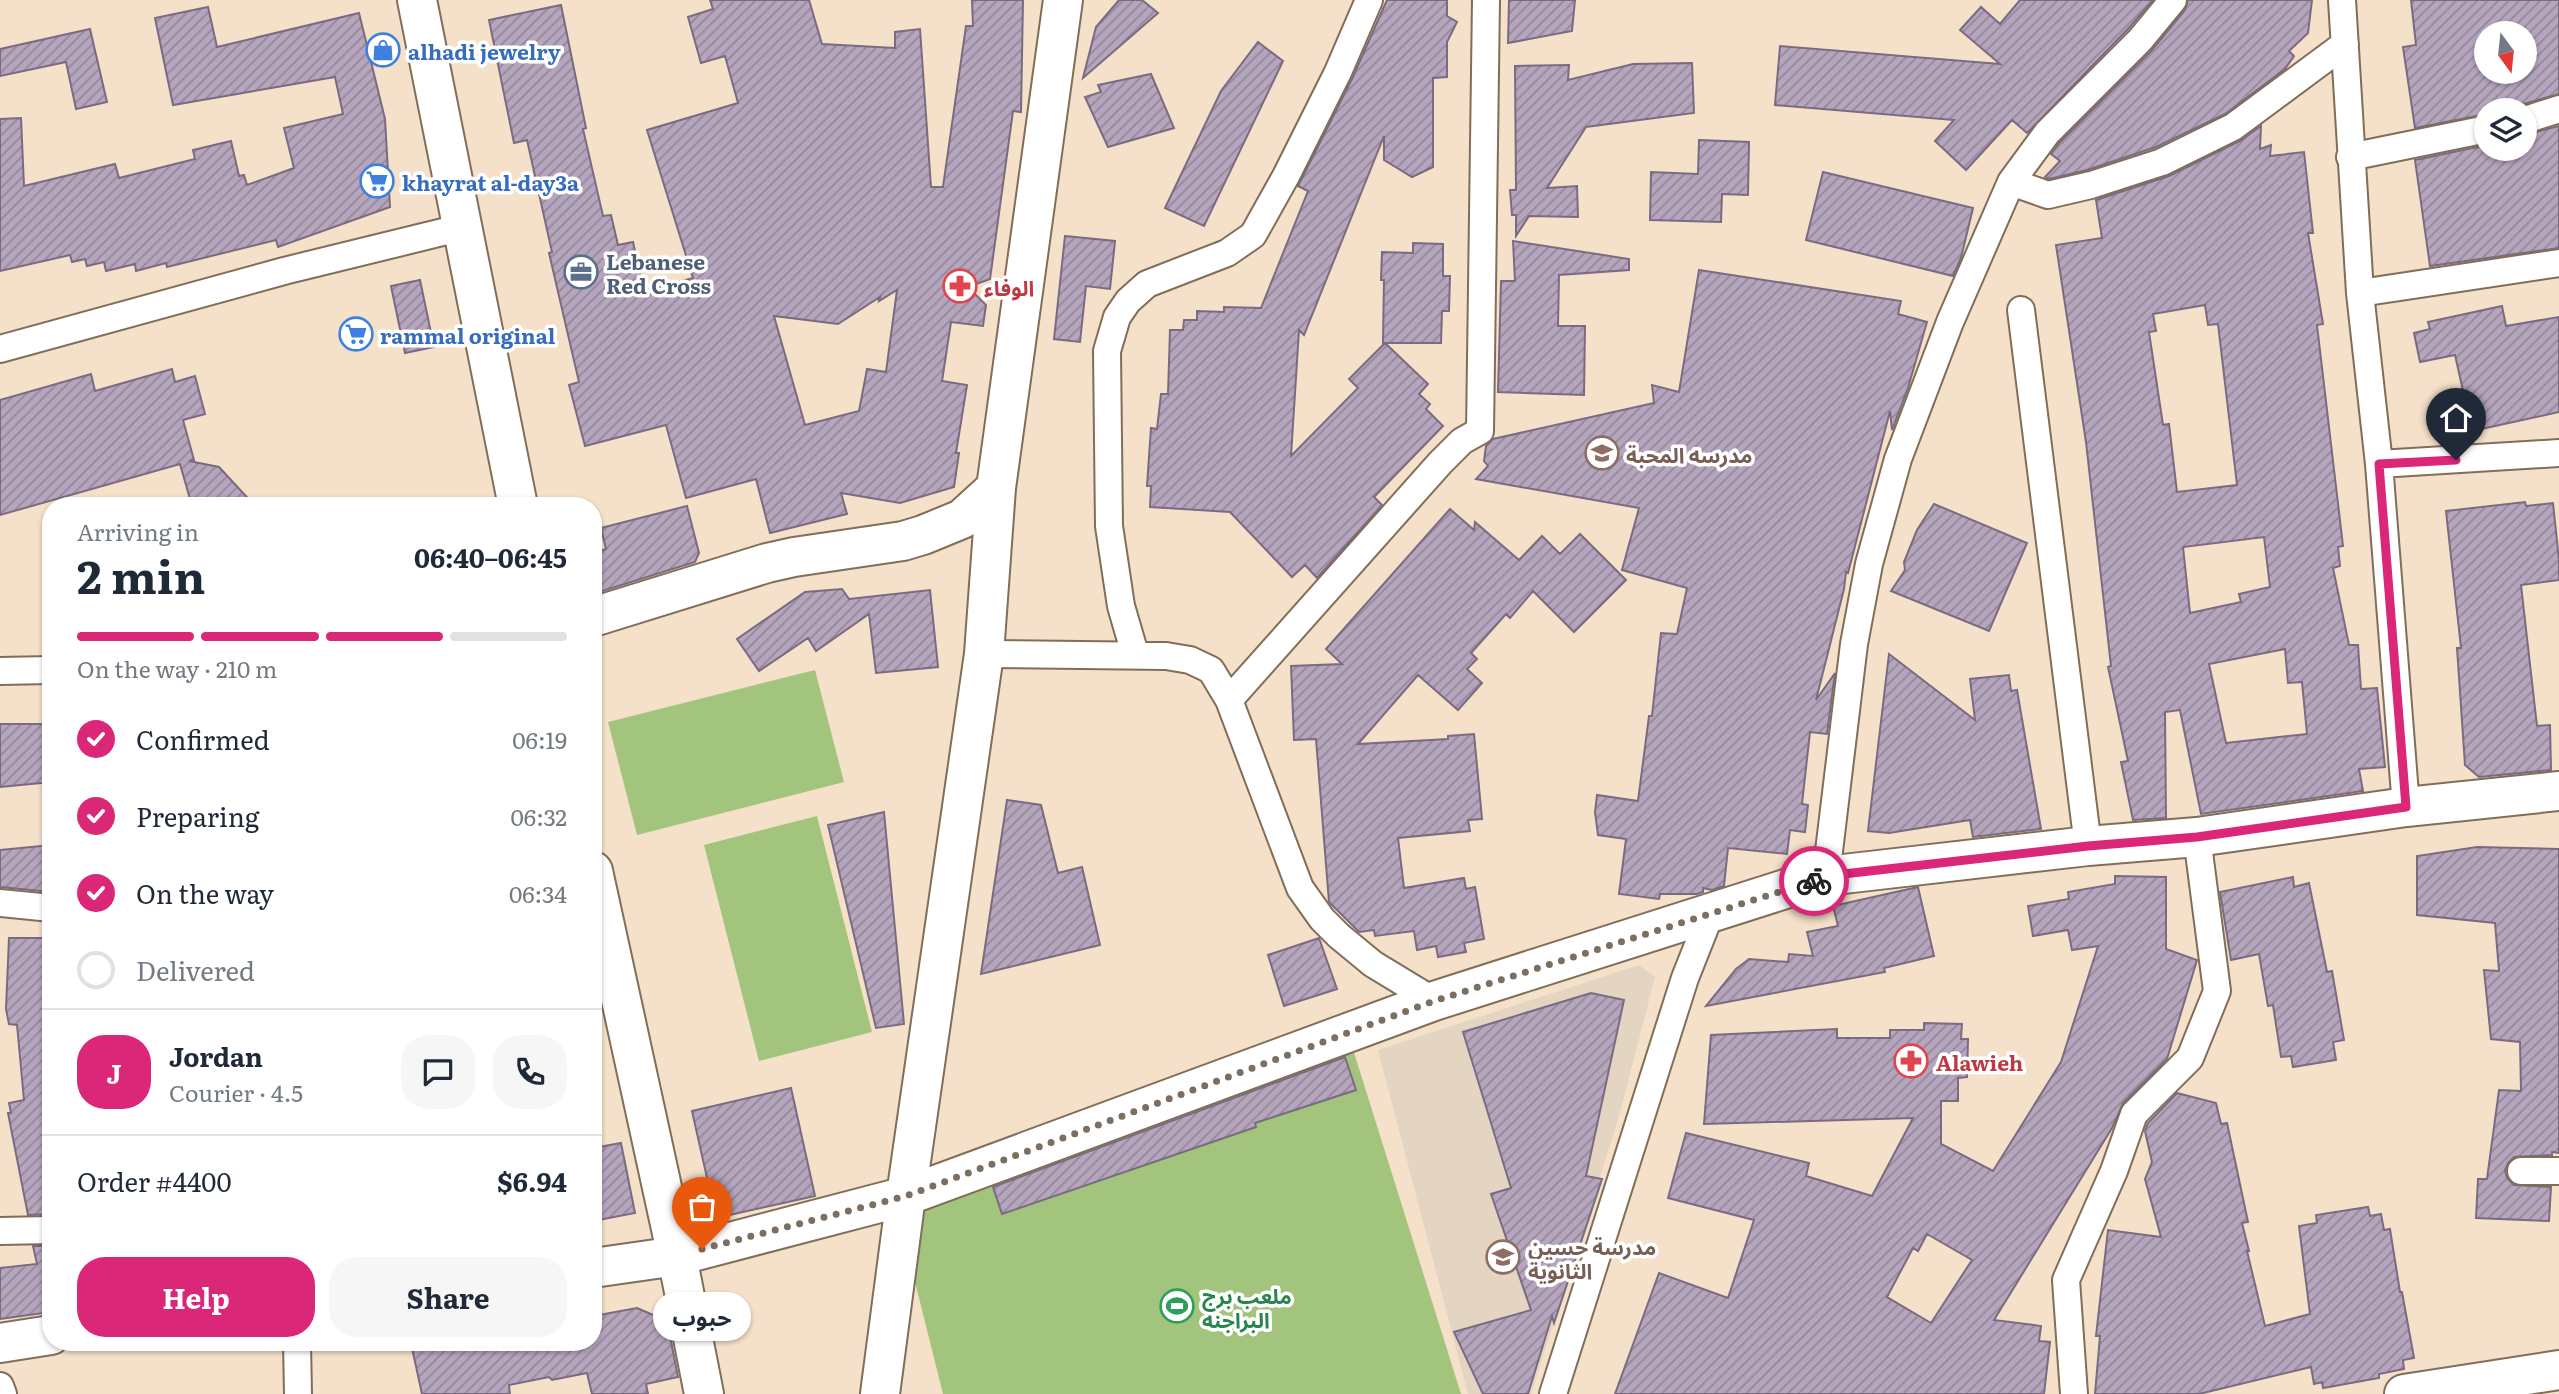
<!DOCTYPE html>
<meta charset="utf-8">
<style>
:root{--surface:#fff;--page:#f6f6f7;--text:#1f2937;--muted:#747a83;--line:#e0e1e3;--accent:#db2777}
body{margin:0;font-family:Literata,"Noto Sans Arabic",serif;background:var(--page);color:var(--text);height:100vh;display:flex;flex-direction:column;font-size:26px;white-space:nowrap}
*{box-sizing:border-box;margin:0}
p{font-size:23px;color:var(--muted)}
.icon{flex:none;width:38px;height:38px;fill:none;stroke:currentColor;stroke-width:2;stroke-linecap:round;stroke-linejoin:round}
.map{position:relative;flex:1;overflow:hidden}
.panel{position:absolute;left:42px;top:497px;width:560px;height:854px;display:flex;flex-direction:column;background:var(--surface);border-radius:28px;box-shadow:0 2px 5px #0004}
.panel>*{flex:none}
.needle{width:46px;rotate:165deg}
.controls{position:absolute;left:2474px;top:21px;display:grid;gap:14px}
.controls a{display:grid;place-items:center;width:63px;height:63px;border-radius:50%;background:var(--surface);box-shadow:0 2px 5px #0004;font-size:35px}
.pin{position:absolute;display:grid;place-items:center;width:60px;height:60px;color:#fff;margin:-72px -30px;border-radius:50% 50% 50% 0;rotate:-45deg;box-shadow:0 0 7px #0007}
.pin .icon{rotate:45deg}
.courier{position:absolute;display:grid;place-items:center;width:70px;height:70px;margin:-35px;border:5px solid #db2777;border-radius:50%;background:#fff;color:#222;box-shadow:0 2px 9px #0007}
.bubble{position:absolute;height:49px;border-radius:24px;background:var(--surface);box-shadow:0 2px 5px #0004;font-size:23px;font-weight:700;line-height:49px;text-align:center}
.headline em{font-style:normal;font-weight:700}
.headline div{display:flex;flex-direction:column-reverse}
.headline{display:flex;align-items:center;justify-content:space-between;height:119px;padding:0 35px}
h1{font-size:46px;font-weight:700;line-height:52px}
.bar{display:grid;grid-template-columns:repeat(4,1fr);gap:10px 7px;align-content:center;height:84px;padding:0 35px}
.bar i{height:9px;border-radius:5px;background:var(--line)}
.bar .current{background:var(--accent)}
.bar p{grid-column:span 4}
.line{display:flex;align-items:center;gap:18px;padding:0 35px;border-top:2px solid var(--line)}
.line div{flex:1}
.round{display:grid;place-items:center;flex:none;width:74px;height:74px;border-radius:28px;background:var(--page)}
ol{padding:0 35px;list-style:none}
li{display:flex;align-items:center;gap:21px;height:77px}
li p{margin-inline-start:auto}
li .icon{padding:7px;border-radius:50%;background:var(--accent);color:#fff;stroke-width:4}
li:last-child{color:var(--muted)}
li i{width:38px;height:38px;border:4px solid var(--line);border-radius:50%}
.cta{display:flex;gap:14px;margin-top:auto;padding:14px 35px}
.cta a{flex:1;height:80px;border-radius:28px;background:var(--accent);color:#fff;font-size:28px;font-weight:700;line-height:80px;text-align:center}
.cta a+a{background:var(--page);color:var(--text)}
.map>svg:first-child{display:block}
.education{fill:#e3d5c2}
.green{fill:#a2c47c}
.building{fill:url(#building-hatch);stroke:#7a6b81;stroke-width:2;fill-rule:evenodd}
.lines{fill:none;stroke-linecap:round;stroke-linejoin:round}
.street-casing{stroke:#816e59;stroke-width:30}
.secondary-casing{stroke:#816e59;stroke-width:42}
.street{stroke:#fff;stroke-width:26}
.secondary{stroke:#fff;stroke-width:38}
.done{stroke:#7c6f61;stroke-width:7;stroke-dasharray:0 12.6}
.route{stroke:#db2777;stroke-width:9}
.labels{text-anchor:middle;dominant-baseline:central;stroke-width:7;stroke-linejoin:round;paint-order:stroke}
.shop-label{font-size:21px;font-weight:bold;fill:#366cbe;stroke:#fff;text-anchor:start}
.service-label{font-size:21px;font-weight:bold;fill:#4e5e75;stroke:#fff;text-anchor:start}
.health-label{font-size:21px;font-weight:bold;fill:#be3a42;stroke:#fff;text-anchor:start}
.education-label{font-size:21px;font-weight:bold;fill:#785e54;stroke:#fff;text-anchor:start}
.leisure-label{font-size:21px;font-weight:bold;fill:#27864d;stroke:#fff;text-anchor:start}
</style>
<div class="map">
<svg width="2559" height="1394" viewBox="0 0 2559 1394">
<defs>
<pattern id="building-hatch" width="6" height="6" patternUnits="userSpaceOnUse" patternTransform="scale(1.75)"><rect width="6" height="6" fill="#b5a5bd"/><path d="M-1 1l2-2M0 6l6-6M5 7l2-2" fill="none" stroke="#94879a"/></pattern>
</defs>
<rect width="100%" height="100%" fill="#f5e0c9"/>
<path class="education" d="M1639,965L1655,977L1618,1120L1531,1394H1468L1378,1050Z"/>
<path class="green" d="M815,670L844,782L637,835L608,722Z
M817,816L872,1032L759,1061L704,845Z
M1351,1043L1461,1394H943L899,1218Z"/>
<path class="building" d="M710,0H809L822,44L895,48V32L920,29L931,187H943L966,26H973L972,0H1023L1021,112L1013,111L990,279L968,287L986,305L983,326L951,322L942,381L967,385L956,453H959L954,487L900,503L841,493L847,514L770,533L756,479L686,498L666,425L585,446L569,385L579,382L549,253L552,252L527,140L514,143L489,20L561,5L586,128L583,129L603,216L611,215L618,245L633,242L644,291L693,278L647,130L738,103L725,56L701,63L688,17L713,9ZM897,290L886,372L867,369L859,411L805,425L774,316L838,324L880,297L879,301Z
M1119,0H1142L1158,13L1083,78L1096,27Z
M1387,0H1447V16L1457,22L1447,42V77L1433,78V167L1412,177L1384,160V136L1304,335L1299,330L1291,456L1358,388L1349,379L1385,343L1428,384L1419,394L1430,404L1426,409L1443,426L1374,497L1382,505L1317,578L1305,565L1292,577L1230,512L1150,507L1151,486H1147L1151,428L1157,429L1161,394H1168L1170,330H1183L1184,320H1197V311L1224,312V307L1261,308L1308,191L1298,186L1352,79Z
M1509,0H1575L1572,31L1508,43Z
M2020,0H2153L2128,29L2027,133L2012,120L1966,170L1935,141L1954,120L1775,105L1780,46L2000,64L1960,30L1981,7L2000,24Z
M2188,0H2312L2308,33L2289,51L2294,56L2285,69L2225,114L2156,147L2087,170L2049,179L2045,177L2060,161L2051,154L2059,143L2152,50L2185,10Z
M2411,0H2559V94L2520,105L2513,110H2487V114L2415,128L2403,47L2416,45ZM2487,33H2525V72H2487Z
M208,7L217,47L359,13L385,119L390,207L278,247L276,240L167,267L166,263L136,271L135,264L106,271L104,262L87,266L85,259L72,262L70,255L0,271V119L21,118L24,186L115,164L119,178L195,159L193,150L231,141L239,176L244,175L247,185L294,168L284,128L343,114L335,77L173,105L155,18Z
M90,29L107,102L76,109L66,62L0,76V49Z
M1258,42L1283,61L1204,226L1165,208L1221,91Z
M1692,63L1694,113L1586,127L1547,188L1577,186L1578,217L1529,216L1516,236V215H1512L1510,190H1516L1515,66L1569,65L1568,80L1633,64Z
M1151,74L1174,128L1108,147L1085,97L1101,92L1098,85Z
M2261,126L2260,149L2271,145L2270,156L2304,152L2313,233H2308L2323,324L2317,325L2343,546L2338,547L2340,566L2333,568L2349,645H2358L2361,689L2377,688L2385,767L2359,769L2363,791L2201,814L2180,710L2165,712L2166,818L2133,820L2121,762L2128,761L2108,667L2111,666L2086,442L2056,245L2102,238L2096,200L2169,176L2240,141ZM2205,305L2208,325L2218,324L2237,485L2177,492L2169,424L2163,425L2149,332L2156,331L2153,314ZM2264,537L2270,587L2239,594L2241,602L2190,613L2183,547ZM2285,649L2288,683L2302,682L2307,734L2226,743L2209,664Z
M2559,126V248L2430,266L2415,160L2487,145V149H2525V135Z
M1699,140L1749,142L1748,195L1722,194L1721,222L1650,220L1651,172L1698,174Z
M1823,172L1973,208L1961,258L1953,276L1806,240Z
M1065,236L1115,241L1110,289L1086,286L1080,342L1054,339Z
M1513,241L1629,259V270L1559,275L1558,326H1585L1584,395L1498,392L1501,281H1515Z
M1413,243L1443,244V276H1450L1449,311H1442L1441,343H1383L1384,280H1381L1382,252L1413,253Z
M1699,270L1901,301L1898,314L1927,322L1908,388L1892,430L1890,411L1848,573L1846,572L1844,589L1816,700L1835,673L1827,734L1810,732L1802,804L1808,805L1805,832L1790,830L1787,854L1728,848L1724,886L1712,890L1703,888V892L1697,894H1660L1659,899L1619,894L1626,839L1598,835L1595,812L1597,795L1638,801L1649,716H1652L1661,633L1677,634L1687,588L1622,570L1639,508L1476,479L1488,466L1484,461L1486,446L1493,439L1654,403L1652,385L1679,392Z
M420,280L434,347L405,353L391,286Z
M2502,306L2506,326L2559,317V412L2472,431L2455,355L2420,362L2414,333L2430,329L2428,322Z
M172,369L175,382L195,376L205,414L183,420L194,460L189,461L219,467L255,506H192L180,464L0,515V400L91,374L95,391Z
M2525,502L2526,506L2553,503L2559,560V580L2521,585L2537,726L2550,725L2551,770L2479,777L2465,765L2457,648H2461L2446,511Z
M1934,504L2027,543L1989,631L1891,591L1905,570L1904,562L1917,530Z
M687,506L699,553L695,562L596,593L593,582V553L606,549L601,528Z
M1450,509L1474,530L1475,522L1519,560L1542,536L1560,554L1580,534L1626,580L1574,632L1533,591L1510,618L1506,614L1471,653L1477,659L1467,669L1482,683L1458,710L1418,675L1358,744L1448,739V736L1474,734L1482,819L1468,820L1470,831L1398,838L1404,888L1464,878L1466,889L1475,887L1484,939L1464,943L1466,952L1438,957L1436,946L1417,950L1414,931L1375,936L1374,930L1359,932L1329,902L1316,739L1294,740L1291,666L1342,664L1326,649Z
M842,589L849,599L930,590L938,667L876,673L869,614L816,651L808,638L759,671L737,639L805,592Z
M1889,654L1975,720L1970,679L2009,675L2011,691L2017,690L2041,829L1973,837L1970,820L1889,833L1868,831Z
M0,724H51V782L0,787Z
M1007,800L1041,805L1058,873L1082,867L1100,945L981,974Z
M884,812L904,1024L876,1028L828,825Z
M51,845V892L0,887V850Z
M2477,847L2559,849V1153L2552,1152V1155L2514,1157L2508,1163L2505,1170L2507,1178L2514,1185L2551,1187L2549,1221L2476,1218L2478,1179H2487L2499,1090L2521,1091L2520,1042L2491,1039L2484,970L2499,971L2495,923L2417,915V856Z
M2115,876L2166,877V949L2197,960L2167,1059L2123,1103L2112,1128L1994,1320L2041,1326L2039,1341L2050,1342L2044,1394H1615L1659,1273L1728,1298L1754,1220L1668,1198L1686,1133L1809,1163L1806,1176L1872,1196L1913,1118L1704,1124L1711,1035L1837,1029V1038H1890V1030H1924V1023L1962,1024L1961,1039H1968L1967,1077L1958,1078V1101H1941V1144L1993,1171L2061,1062L2098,946L2072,950L2068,930L2033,936L2028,906L2069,899L2068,892L2115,884ZM1927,1234L1972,1260L1931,1323L1887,1297L1913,1248L1918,1251Z
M2293,877L2294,887L2309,883L2327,972L2332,971L2344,1040L2333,1042L2336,1060L2293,1067L2291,1056L2281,1057L2273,1005L2268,1006L2259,954L2231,960L2220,892Z
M1918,887L1934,956L1884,968L1885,972L1706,1006L1736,969L1749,959L1788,962L1789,954L1813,956L1807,932L1838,926L1833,906Z
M9,938H51V1214L28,1215L8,1113H11L9,1103L24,1100L17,1025L9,1024L6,1009Z
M1319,938L1337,989L1284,1006L1268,955Z
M1591,993L1624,1000L1586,1176L1602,1179L1554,1323L1552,1316L1528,1394H1483L1454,1332L1531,1310L1491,1194L1511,1188L1463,1032Z
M1345,1057L1356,1090L1255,1123L1256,1127L1002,1214L993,1187Z
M791,1088L815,1196L716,1218L692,1111Z
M2177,1093L2216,1103L2221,1124L2227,1123L2248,1222L2242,1223L2249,1251H2247L2265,1326L2310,1314L2299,1226L2317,1223L2316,1215L2368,1207L2370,1216L2381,1214L2384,1230L2390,1229L2400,1292H2402L2414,1358L2403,1360L2404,1369L2379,1374V1378L2323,1388L2322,1382L2314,1384L2311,1367L2199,1394H2095L2100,1336H2096L2108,1230L2161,1237L2145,1179L2152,1162L2145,1131L2148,1123Z
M621,1143L635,1213L593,1221V1148Z
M33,1246H51V1312L0,1319V1268L37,1264Z
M637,1308L667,1321L678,1377L646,1384L648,1394H592L587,1373L552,1380L549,1377L509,1385L510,1394H422L412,1348L440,1342H593V1316Z"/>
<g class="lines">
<defs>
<path id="street" d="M2342,0L2360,293L2379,464L2406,807
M2525,120L2559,109
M2350,157L2487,129
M2011,182L2048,195L2091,185L2162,162L2233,127L2345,44
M2360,293L2559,263
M2021,310L2088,846
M0,349L284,271L463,227
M2379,464L2559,453
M984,654L1166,656L1190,660L1211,670L1229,700L1440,463L1462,441L1480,431L1486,0
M1135,654L1121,606L1109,526L1107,351L1117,317L1128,301L1147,284L1227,253L1253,235L1286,176L1338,72L1369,0
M0,671L51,670
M1229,700L1300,888L1322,919L1339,936L1373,964L1434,1001
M1826,876L1854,644L1869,564L1898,459L1950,322L2011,182L2047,133L2140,40L2173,0
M0,903L51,908
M2521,1171H2559
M0,1231L51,1230
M297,1342L298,1394
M0,1386L3,1394
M1553,1394L1685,978L1710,915
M2074,1394L2066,1280L2114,1171L2134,1114L2190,1058L2217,991L2197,837"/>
<path id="secondary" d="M417,0L518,506
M593,617L767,563L794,557L903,541L923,535L962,519L996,488
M593,871L677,1256L704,1394
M593,1268L677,1256L906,1196L1434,1001L1826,876L2088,846L2197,837L2406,807L2559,791
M0,1343L51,1335
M880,1394L906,1196L984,654L996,488L1063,0
M2404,1394L2559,1370"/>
</defs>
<use href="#street" class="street-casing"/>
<use href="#secondary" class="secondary-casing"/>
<use href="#street" class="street"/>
<use href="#secondary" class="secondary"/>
</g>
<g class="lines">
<path class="done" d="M702,1249L906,1196L1434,1001L1814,881"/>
<path class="route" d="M1814,881L1826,876L2088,846L2197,837L2406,807L2379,464L2456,460"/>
</g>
<defs>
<symbol id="shop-ring" viewBox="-11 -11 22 22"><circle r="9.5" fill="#fff" stroke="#3f7fe0" stroke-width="1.5"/><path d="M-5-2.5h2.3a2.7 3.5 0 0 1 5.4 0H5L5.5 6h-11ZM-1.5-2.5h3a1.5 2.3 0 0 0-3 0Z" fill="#3f7fe0"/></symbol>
<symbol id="supermarket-ring" viewBox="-11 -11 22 22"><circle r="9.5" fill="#fff" stroke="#3f7fe0" stroke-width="1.5"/><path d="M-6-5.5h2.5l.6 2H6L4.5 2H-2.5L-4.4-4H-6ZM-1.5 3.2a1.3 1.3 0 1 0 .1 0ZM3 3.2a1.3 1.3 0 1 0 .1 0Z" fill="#3f7fe0"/></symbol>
<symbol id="office-ring" viewBox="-11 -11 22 22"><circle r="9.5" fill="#fff" stroke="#5c6f8a" stroke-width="1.5"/><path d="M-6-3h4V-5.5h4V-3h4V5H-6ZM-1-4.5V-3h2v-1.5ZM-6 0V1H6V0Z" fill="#5c6f8a"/></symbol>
<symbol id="pharmacy-ring" viewBox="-11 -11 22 22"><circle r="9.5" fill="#fff" stroke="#e0444e" stroke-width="1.5"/><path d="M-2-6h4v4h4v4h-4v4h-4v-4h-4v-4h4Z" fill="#e0444e"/></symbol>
<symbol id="school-ring" viewBox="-11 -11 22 22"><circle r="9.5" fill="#fff" stroke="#8d6e63" stroke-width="1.5"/><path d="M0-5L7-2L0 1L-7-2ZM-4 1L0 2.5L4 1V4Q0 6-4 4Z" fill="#8d6e63"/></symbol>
<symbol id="stadium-ring" viewBox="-11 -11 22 22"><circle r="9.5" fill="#fff" stroke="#2e9e5b" stroke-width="1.5"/><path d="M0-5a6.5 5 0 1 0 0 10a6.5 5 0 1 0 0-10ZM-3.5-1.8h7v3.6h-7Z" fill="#2e9e5b"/></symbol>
</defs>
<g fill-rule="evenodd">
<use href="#shop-ring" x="364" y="31" width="38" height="38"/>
<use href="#supermarket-ring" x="358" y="162" width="38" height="38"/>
<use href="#office-ring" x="562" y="253" width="38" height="38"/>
<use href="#pharmacy-ring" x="941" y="267" width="38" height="38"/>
<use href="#supermarket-ring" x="337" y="315" width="38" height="38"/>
<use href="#school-ring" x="1583" y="434" width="38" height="38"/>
<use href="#pharmacy-ring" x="1892" y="1042" width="38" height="38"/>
<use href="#school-ring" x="1484" y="1238" width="38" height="38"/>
<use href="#stadium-ring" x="1158" y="1287" width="38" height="38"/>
</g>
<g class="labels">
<g class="shop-label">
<text x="408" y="50">alhadi jewelry</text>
<text x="402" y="181">khayrat al-day3a</text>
<text x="380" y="334">rammal original</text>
</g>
<g class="service-label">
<text x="606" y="260">Lebanese<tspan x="606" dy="24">Red Cross</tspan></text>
</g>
<g class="health-label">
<text x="984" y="286">الوفاء</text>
<text x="1936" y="1061">Alawieh</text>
</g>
<g class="education-label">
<text x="1626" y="453">مدرسه المحبة</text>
<text x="1528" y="1245">مدرسة حسين<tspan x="1528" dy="24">الثانوية</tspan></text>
</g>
<g class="leisure-label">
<text x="1202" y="1294">ملعب برج<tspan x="1202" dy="24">البراجنه</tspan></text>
</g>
</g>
</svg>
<div class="controls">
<a><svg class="needle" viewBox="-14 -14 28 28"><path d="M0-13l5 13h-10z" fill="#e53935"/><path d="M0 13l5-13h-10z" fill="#747a83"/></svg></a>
<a><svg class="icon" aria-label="layers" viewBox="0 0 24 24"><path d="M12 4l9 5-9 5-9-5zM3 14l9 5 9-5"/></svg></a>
</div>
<div class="pin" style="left:702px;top:1249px;background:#ea580c"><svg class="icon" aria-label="bag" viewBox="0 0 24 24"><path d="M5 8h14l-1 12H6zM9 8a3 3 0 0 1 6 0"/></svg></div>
<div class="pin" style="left:2456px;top:460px;background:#1f2937"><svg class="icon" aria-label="home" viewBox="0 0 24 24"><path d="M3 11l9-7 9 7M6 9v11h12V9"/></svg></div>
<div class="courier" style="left:1814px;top:881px"><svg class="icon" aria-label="bike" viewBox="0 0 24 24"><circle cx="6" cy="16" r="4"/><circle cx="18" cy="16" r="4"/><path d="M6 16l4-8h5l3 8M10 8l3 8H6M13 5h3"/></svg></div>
<div class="bubble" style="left:653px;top:1292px;width:98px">حبوب</div>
<section class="panel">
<div class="headline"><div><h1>2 min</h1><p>Arriving in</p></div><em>06:40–06:45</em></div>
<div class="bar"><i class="current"></i><i class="current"></i><i class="current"></i><i></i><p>On the way · 210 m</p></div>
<ol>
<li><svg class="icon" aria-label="check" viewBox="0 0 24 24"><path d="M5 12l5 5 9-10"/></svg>Confirmed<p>06:19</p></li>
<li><svg class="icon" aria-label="check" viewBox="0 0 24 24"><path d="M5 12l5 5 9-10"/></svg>Preparing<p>06:32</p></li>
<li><svg class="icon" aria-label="check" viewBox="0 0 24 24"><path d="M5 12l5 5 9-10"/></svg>On the way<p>06:34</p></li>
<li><i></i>Delivered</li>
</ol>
<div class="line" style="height:126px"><b class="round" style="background:var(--accent);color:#fff">J</b><div><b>Jordan</b><p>Courier · 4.5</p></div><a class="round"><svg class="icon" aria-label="chat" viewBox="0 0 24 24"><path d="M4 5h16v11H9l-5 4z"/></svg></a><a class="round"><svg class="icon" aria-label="phone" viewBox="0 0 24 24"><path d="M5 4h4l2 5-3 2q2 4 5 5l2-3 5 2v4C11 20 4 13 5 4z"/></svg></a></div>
<div class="line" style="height:91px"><div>Order #4400</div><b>$6.94</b></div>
<div class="cta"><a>Help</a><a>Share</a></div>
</section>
</div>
